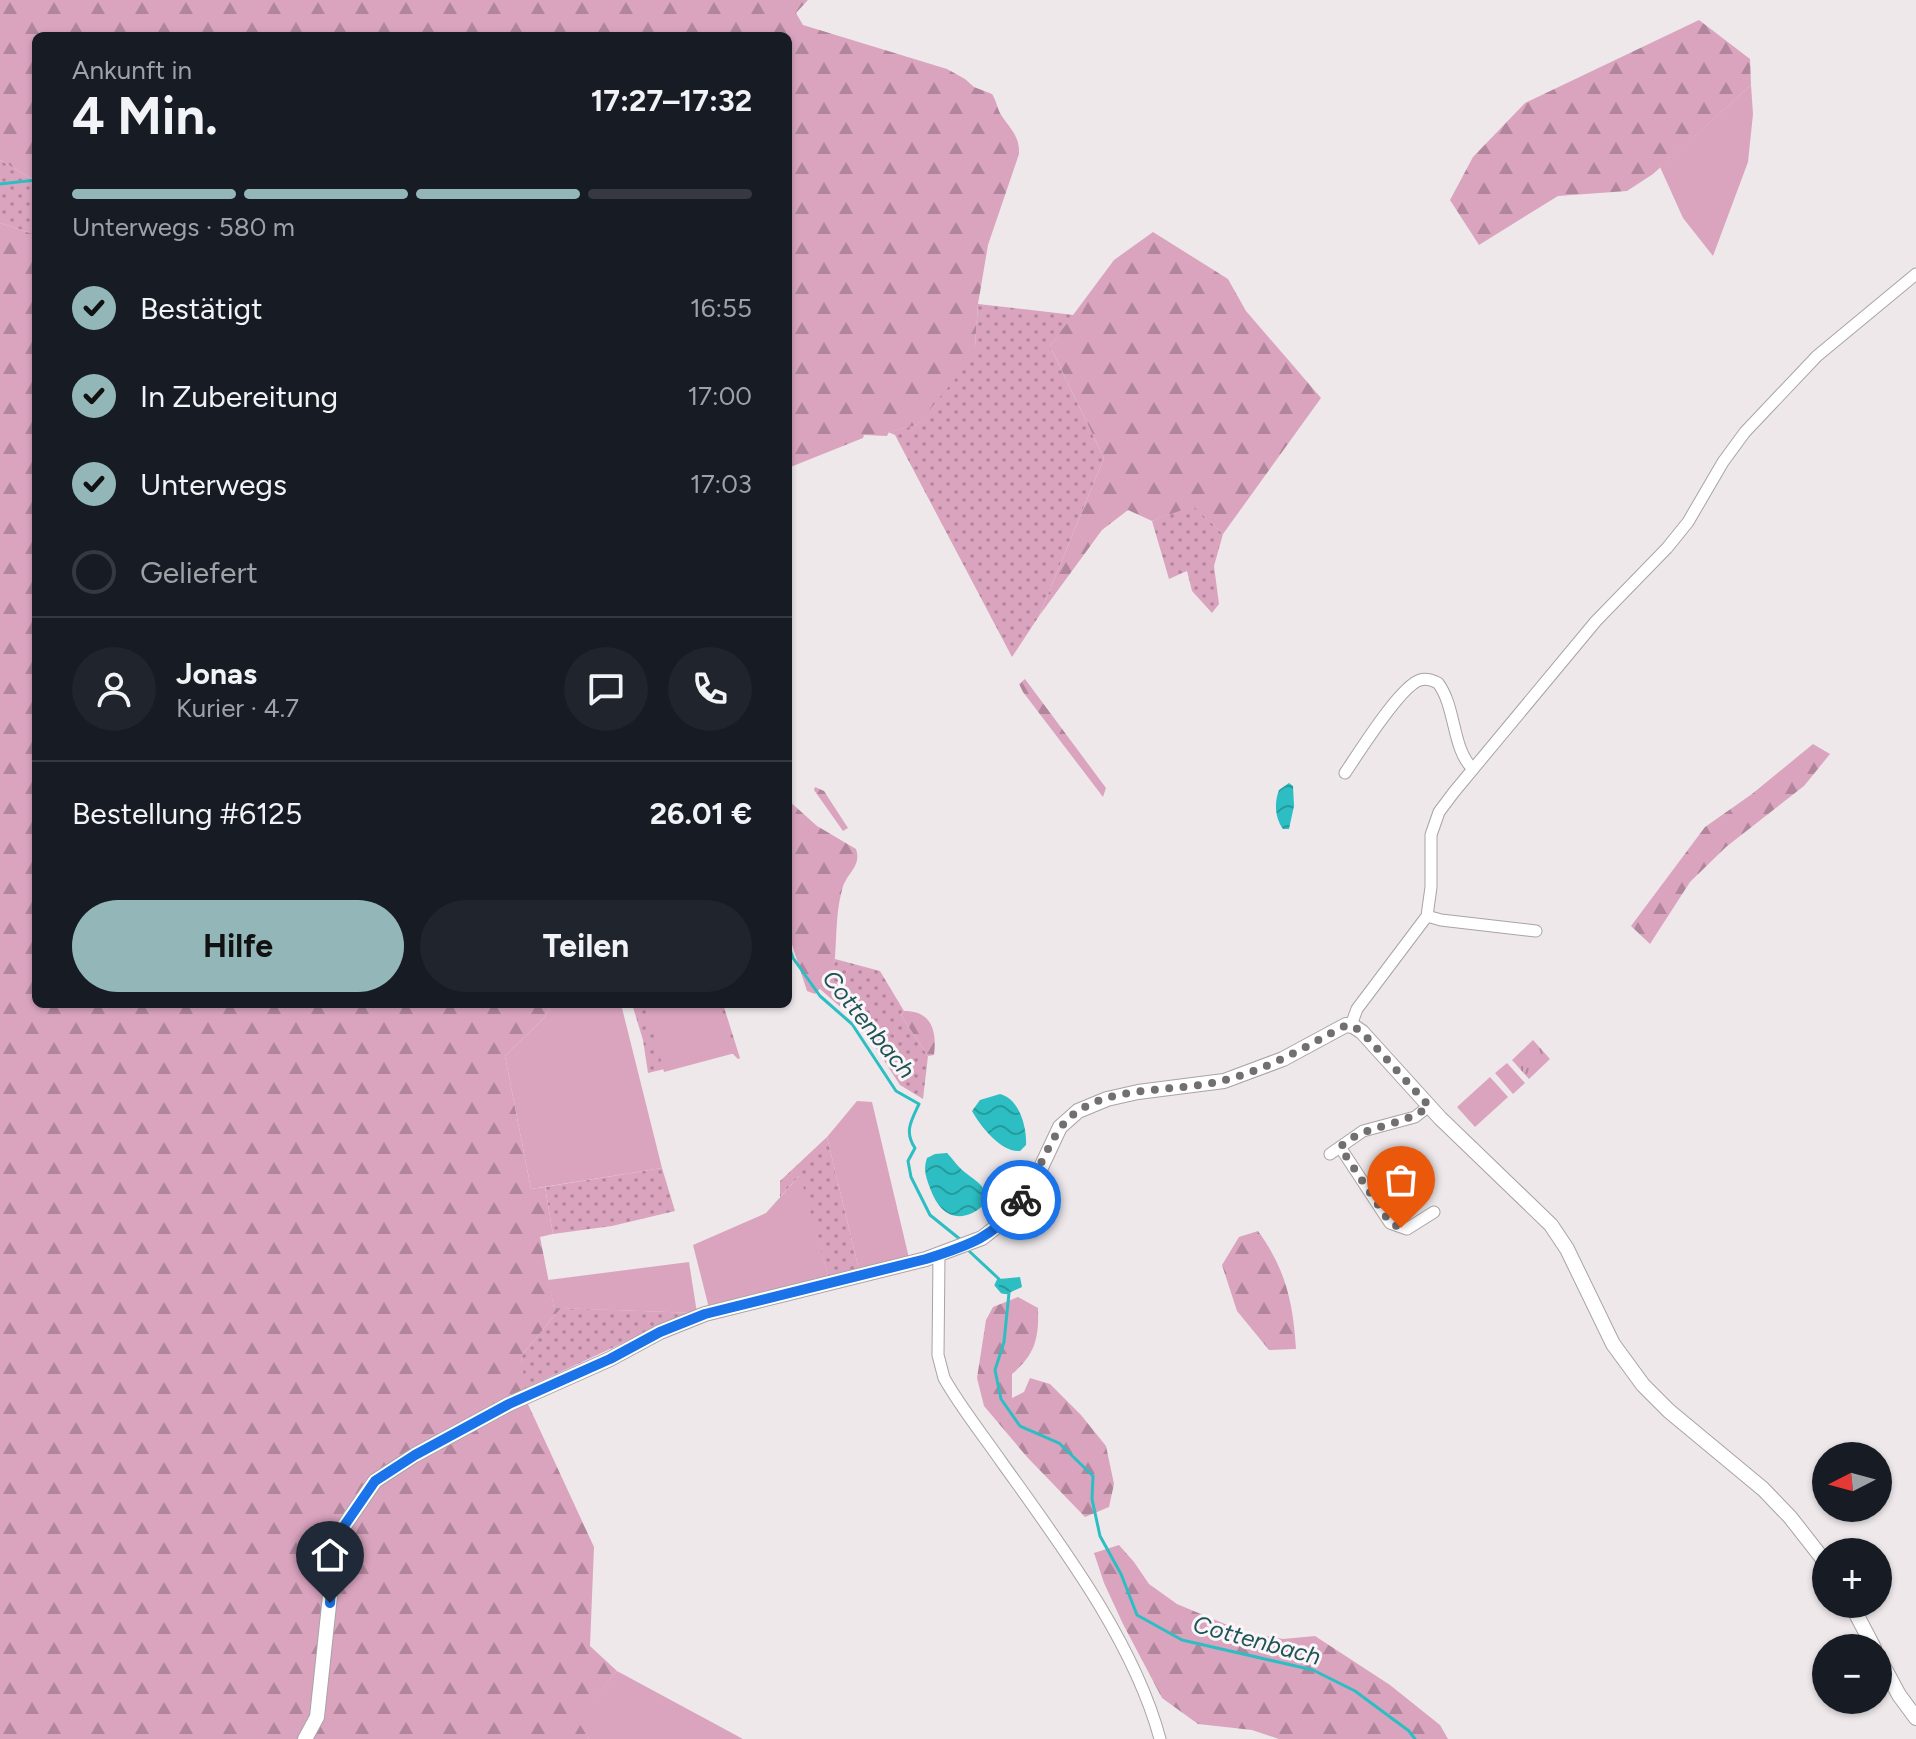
<!DOCTYPE html>
<html lang="de">
<meta charset="utf-8">
<style>
:root{--surface:#171b24;--page:#20242c;--text:#f1f3f6;--muted:#9ea1a6;--line:#363941;--accent:#93b6b9}
body{margin:0;font-family:Figtree,sans-serif;background:var(--page);color:var(--text);height:100vh;display:flex;flex-direction:column;font-size:30px;white-space:nowrap}
*{box-sizing:border-box;margin:0}
p{font-size:26px;color:var(--muted)}
.icon{flex:none;width:44px;height:44px;fill:none;stroke:currentColor;stroke-width:2;stroke-linecap:round;stroke-linejoin:round}
.map{position:relative;flex:1;overflow:hidden}
.side{position:absolute;left:32px;top:32px;width:760px;height:976px;display:flex;flex-direction:column;background:var(--surface);border-radius:12px;box-shadow:0 2px 6px #0004}
.side>*{flex:none}
.needle{width:52px;rotate:264deg}
.tools{position:absolute;left:1812px;top:1442px;display:grid;gap:16px}
.tools a{display:grid;place-items:center;width:80px;height:80px;border-radius:50%;background:var(--surface);box-shadow:0 2px 6px #0004;font-size:40px}
.pin{position:absolute;display:grid;place-items:center;width:68px;height:68px;color:#fff;margin:-82px -34px;border-radius:50% 50% 50% 0;rotate:-45deg;box-shadow:0 0 8px #0007}
.pin .icon{rotate:45deg}
.courier{position:absolute;display:grid;place-items:center;width:80px;height:80px;margin:-40px;border:6px solid #1a73e8;border-radius:50%;background:#fff;color:#222;box-shadow:0 2px 10px #0007}
.summary em{font-style:normal;font-weight:700}
.summary div{display:flex;flex-direction:column-reverse}
.summary{display:flex;align-items:center;justify-content:space-between;height:136px;padding:0 40px}
h1{font-size:52px;font-weight:700;line-height:60px}
.bar{display:grid;grid-template-columns:repeat(4,1fr);gap:12px 8px;align-content:center;height:96px;padding:0 40px}
.bar i{height:10px;border-radius:6px;background:var(--line)}
.bar .selected{background:var(--accent)}
.bar p{grid-column:span 4}
.line{display:flex;align-items:center;gap:20px;padding:0 40px;border-top:2px solid var(--line)}
.line div{flex:1}
.round{display:grid;place-items:center;flex:none;width:84px;height:84px;border-radius:42px;background:var(--page)}
ol{padding:0 40px;list-style:none}
li{display:flex;align-items:center;gap:24px;height:88px}
li p{margin-inline-start:auto}
li .icon{padding:8px;border-radius:50%;background:var(--accent);color:#111;stroke-width:4}
li:last-child{color:var(--muted)}
li i{width:44px;height:44px;border:4px solid var(--line);border-radius:50%}
.button{display:flex;gap:16px;margin-top:auto;padding:16px 40px}
.button a{flex:1;height:92px;border-radius:48px;background:var(--accent);color:#111;font-size:32px;font-weight:700;line-height:92px;text-align:center}
.button a+a{background:var(--page);color:var(--text)}
.map>svg:first-child{display:block}
.grass{fill:url(#grass-dots)}
.forest{fill:url(#forest-firs)}
.park{fill:url(#park-tufts)}
.garden{fill:#daa4bf}
.water{fill:url(#water-waves)}
.lines{fill:none;stroke-linecap:round;stroke-linejoin:round}
.stream{stroke:#2cbec2;stroke-width:3}
.minor-casing{stroke:#a9a3a6;stroke-width:13}
.tertiary-casing{stroke:#a9a3a6;stroke-width:16}
.minor{stroke:#fff;stroke-width:11}
.tertiary{stroke:#fff;stroke-width:14}
.done{stroke:#726f70;stroke-width:8;stroke-dasharray:0 14.4}
.route{stroke:#1a73e8;stroke-width:10}
.labels{text-anchor:middle;dominant-baseline:central;stroke-width:6;stroke-linejoin:round;paint-order:stroke}
.water-label{font-size:24px;font-style:italic;fill:#1d5658;stroke:#fbf5f8}
</style>
<div class="map">
<svg width="1916" height="1739" viewBox="0 0 1916 1739">
<defs>
<pattern id="grass-dots" width="8" height="8" patternUnits="userSpaceOnUse" patternTransform="scale(2)"><rect width="8" height="8" fill="#daa4bf"/><path d="M2 2h.1M6 6h.1" fill="none" stroke="#b1869c" stroke-width="1.8" stroke-linecap="round"/></pattern>
<pattern id="forest-firs" width="22" height="20" patternUnits="userSpaceOnUse" patternTransform="scale(2)"><rect width="22" height="20" fill="#daa4bf"/><path d="M5 1l3.5 6h-7zM16 11l3.5 6h-7z" fill="#b1869c"/></pattern>
<pattern id="park-tufts" width="24" height="20" patternUnits="userSpaceOnUse" patternTransform="scale(2)"><rect width="24" height="20" fill="#daa4bf"/><path d="M3 7l-1-3M5 7V3M7 7l1-3M15 17l-1-3M17 17v-4M19 17l1-3" fill="none" stroke="#b1869c"/></pattern>
<pattern id="water-waves" width="16" height="10" patternUnits="userSpaceOnUse" patternTransform="scale(2)"><rect width="16" height="10" fill="#2cbec2"/><path d="M0 5q4-4 8 0t8 0" fill="none" stroke="#269b9e"/></pattern>
</defs>
<rect width="100%" height="100%" fill="#eee8ea"/>
<path class="grass" d="M0,160L36,181V235L0,223Z
M978,304L1074,315L1050,346L1104,458L1039,616L1012,657L895,435L888,432L917,425L975,346Z
M1193,505L1223,534L1214,566L1219,604L1212,613L1192,591L1187,571L1169,579L1152,521Z
M835,959L880,971L904,1011L901,1014L904,1020L928,1056L923,1099L900,1085L861,1025L820,989L831,977Z
M632,1004H723L740,1058L738,1059L732,1053L648,1073L643,1040Z
M827,1137L859,1270L829,1279L799,1176L780,1197V1181Z
M662,1168L675,1211L612,1226L553,1234L545,1187Z
M561,1308L697,1313L668,1322L524,1389L521,1356Z"/>
<path class="forest" d="M0,0H808L796,13L803,25L947,69L965,79L974,87L992,94C996,100 997,107 1000,113C1009,128 1020,135 1019,154L988,245L978,304L975,346L960,373L917,425L889,432L887,436L864,435L863,438L788,468V36H36V181L0,160Z
M1699,20L1750,59L1751,85L1653,174L1627,191L1558,196L1479,245L1450,200L1473,157L1525,103Z
M0,223L36,235V1004H552L544,1018L505,1056L531,1189L545,1187L553,1234L540,1237L554,1308H561L521,1356L527,1402L594,1547L590,1646L617,1671L577,1718L589,1739H0Z
M1153,232L1228,279L1246,311L1321,398L1223,534L1193,506L1152,521L1128,510L1102,530L1039,616L1104,458L1050,346L1114,260Z
M1025,679L1106,788L1103,797L1023,692L1019,684Z
M1813,744L1830,754L1804,786L1726,847L1690,882L1650,944L1631,926L1705,827L1752,794Z
M815,787L824,791L848,828L843,831L814,790Z
M788,800L817,826L856,849C862,867 846,873 842,890C835,915 837,943 834,969L831,977L815,994L807,991L788,932Z
M904,1011C932,1011 937,1031 934,1055L928,1056L904,1020L901,1014Z
M1258,1231C1286,1270 1293,1302 1296,1349L1269,1350L1237,1311L1222,1265L1239,1237Z
M1018,1297L1038,1308C1039,1337 1036,1354 1012,1374V1398L1024,1392L1030,1378L1050,1384L1081,1415L1106,1446L1114,1484L1109,1507L1085,1517L1027,1457L984,1406L977,1378L986,1320L993,1307Z
M1119,1545L1134,1562L1149,1584L1177,1604L1244,1632L1283,1639L1315,1636L1390,1685L1440,1725L1448,1739H1279L1252,1730L1198,1724L1162,1698L1123,1624L1104,1583L1094,1553Z"/>
<path class="park" d="M1533,1040L1550,1059L1529,1079L1512,1060Z"/>
<path class="garden" d="M1751,85L1753,114L1748,162L1713,256L1683,218L1660,167Z
M552,1004H621L662,1168L531,1189L505,1056L544,1018Z
M646,1004H720L735,1053L664,1072Z
M1507,1063L1525,1083L1513,1094L1495,1073Z
M1490,1077L1508,1097L1475,1127L1457,1107Z
M857,1101L872,1102L909,1258L859,1270L827,1137Z
M800,1175L829,1279L709,1308L693,1245L766,1213Z
M689,1262L697,1313L554,1308L548,1280Z
M617,1671L743,1739H589L576,1718Z"/>
<path class="water" d="M1289,783L1293,786L1294,806L1289,829H1283C1275,818 1274,803 1279,790Z
M1000,1094C1020,1099 1027,1128 1026,1145L1020,1151C1002,1153 980,1126 972,1111L980,1100Z
M947,1153C952,1158 955,1163 960,1168C971,1179 988,1184 987,1202C964,1225 941,1220 930,1188C926,1177 923,1170 927,1158L935,1154Z
M1020,1277L1022,1287L1009,1293L1002,1292L996,1285L999,1279Z"/>
<g class="lines">
<path class="stream" d="M0,184L36,180
M788,944L793,958L820,996L852,1024L896,1091L919,1104C911,1121 904,1132 915,1148L908,1161L911,1177L930,1215L961,1240
M969,1251L999,1279L996,1285L1002,1292L1009,1293L1004,1342L995,1370L1001,1399L1020,1426L1059,1443L1093,1476L1092,1499L1100,1536L1121,1574L1137,1615L1182,1640L1313,1670L1355,1691L1409,1731L1415,1739"/>
<defs>
<path id="minor" d="M1345,773C1358,754 1400,686 1420,680C1426,678 1432,680 1438,683C1456,707 1452,748 1472,768
M1427,916L1441,920L1536,931
M1351,1025L1357,1009L1427,916L1431,887V835L1439,812L1454,792L1596,621L1667,548L1688,522L1723,462L1745,432L1817,356L1916,274
M1340,1147L1390,1223L1407,1229L1434,1212
M1330,1154L1363,1131L1415,1117L1429,1106
M939,1255L938,1355L944,1378C961,1408 983,1435 1003,1464C1061,1545 1134,1642 1160,1739"/>
<path id="tertiary" d="M1851,1604L1874,1648
M1878,1656L1899,1695L1916,1718
M305,1739L317,1717L332,1577L344,1526L375,1481L415,1455L509,1404L610,1359L660,1332L705,1314L926,1259L982,1238L1010,1216L1036,1178L1060,1127L1078,1111L1107,1099L1138,1092L1224,1081L1283,1059L1346,1025L1353,1026L1362,1032L1440,1118L1551,1225L1567,1249L1613,1344L1643,1385L1669,1411L1763,1489L1790,1517L1826,1563"/>
</defs>
<use href="#minor" class="minor-casing"/>
<use href="#tertiary" class="tertiary-casing"/>
<use href="#minor" class="minor"/>
<use href="#tertiary" class="tertiary"/>
</g>
<g class="lines">
<path class="done" d="M1021,1200C1036,1178 1051,1136 1067,1120C1106,1082 1176,1094 1225,1080C1268,1069 1304,1048 1342,1027L1351,1025L1362,1032L1429,1106C1402,1128 1366,1123 1340,1147L1390,1223L1401,1228"/>
<path class="route" d="M330,1603L332,1577L344,1526L375,1481L415,1455L509,1404L610,1359L660,1332L705,1314L926,1259C967,1246 996,1237 1021,1200"/>
</g>
<g class="labels">
<g class="water-label">
<text transform="translate(869 1024) rotate(51)">Cottenbach</text>
<text transform="translate(1257 1640) rotate(15)">Cottenbach</text>
</g>
</g>
</svg>
<div class="tools">
<a><svg class="needle" viewBox="-14 -14 28 28"><path d="M0-13l5 13h-10z" fill="#e53935"/><path d="M0 13l5-13h-10z" fill="#9ea1a6"/></svg></a>
<a>+</a>
<a>−</a>
</div>
<div class="pin" style="left:1401px;top:1228px;background:#ea580c"><svg class="icon" aria-label="bag" viewBox="0 0 24 24"><path d="M5 8h14l-1 12H6zM9 8a3 3 0 0 1 6 0"/></svg></div>
<div class="pin" style="left:330px;top:1603px;background:#1f2937"><svg class="icon" aria-label="home" viewBox="0 0 24 24"><path d="M3 11l9-7 9 7M6 9v11h12V9"/></svg></div>
<div class="courier" style="left:1021px;top:1200px"><svg class="icon" aria-label="bike" viewBox="0 0 24 24"><circle cx="6" cy="16" r="4"/><circle cx="18" cy="16" r="4"/><path d="M6 16l4-8h5l3 8M10 8l3 8H6M13 5h3"/></svg></div>
<section class="side">
<div class="summary"><div><h1>4 Min.</h1><p>Ankunft in</p></div><em>17:27–17:32</em></div>
<div class="bar"><i class="selected"></i><i class="selected"></i><i class="selected"></i><i></i><p>Unterwegs · 580 m</p></div>
<ol>
<li><svg class="icon" aria-label="check" viewBox="0 0 24 24"><path d="M5 12l5 5 9-10"/></svg>Bestätigt<p>16:55</p></li>
<li><svg class="icon" aria-label="check" viewBox="0 0 24 24"><path d="M5 12l5 5 9-10"/></svg>In Zubereitung<p>17:00</p></li>
<li><svg class="icon" aria-label="check" viewBox="0 0 24 24"><path d="M5 12l5 5 9-10"/></svg>Unterwegs<p>17:03</p></li>
<li><i></i>Geliefert</li>
</ol>
<div class="line" style="height:144px"><a class="round"><svg class="icon" aria-label="person" viewBox="0 0 24 24"><circle cx="12" cy="8" r="4"/><path d="M4 21q1-7 8-7t8 7"/></svg></a><div><b>Jonas</b><p>Kurier · 4.7</p></div><a class="round"><svg class="icon" aria-label="chat" viewBox="0 0 24 24"><path d="M4 5h16v11H9l-5 4z"/></svg></a><a class="round"><svg class="icon" aria-label="phone" viewBox="0 0 24 24"><path d="M5 4h4l2 5-3 2q2 4 5 5l2-3 5 2v4C11 20 4 13 5 4z"/></svg></a></div>
<div class="line" style="height:104px"><div>Bestellung #6125</div><b>26.01 €</b></div>
<div class="button"><a>Hilfe</a><a>Teilen</a></div>
</section>
</div>
